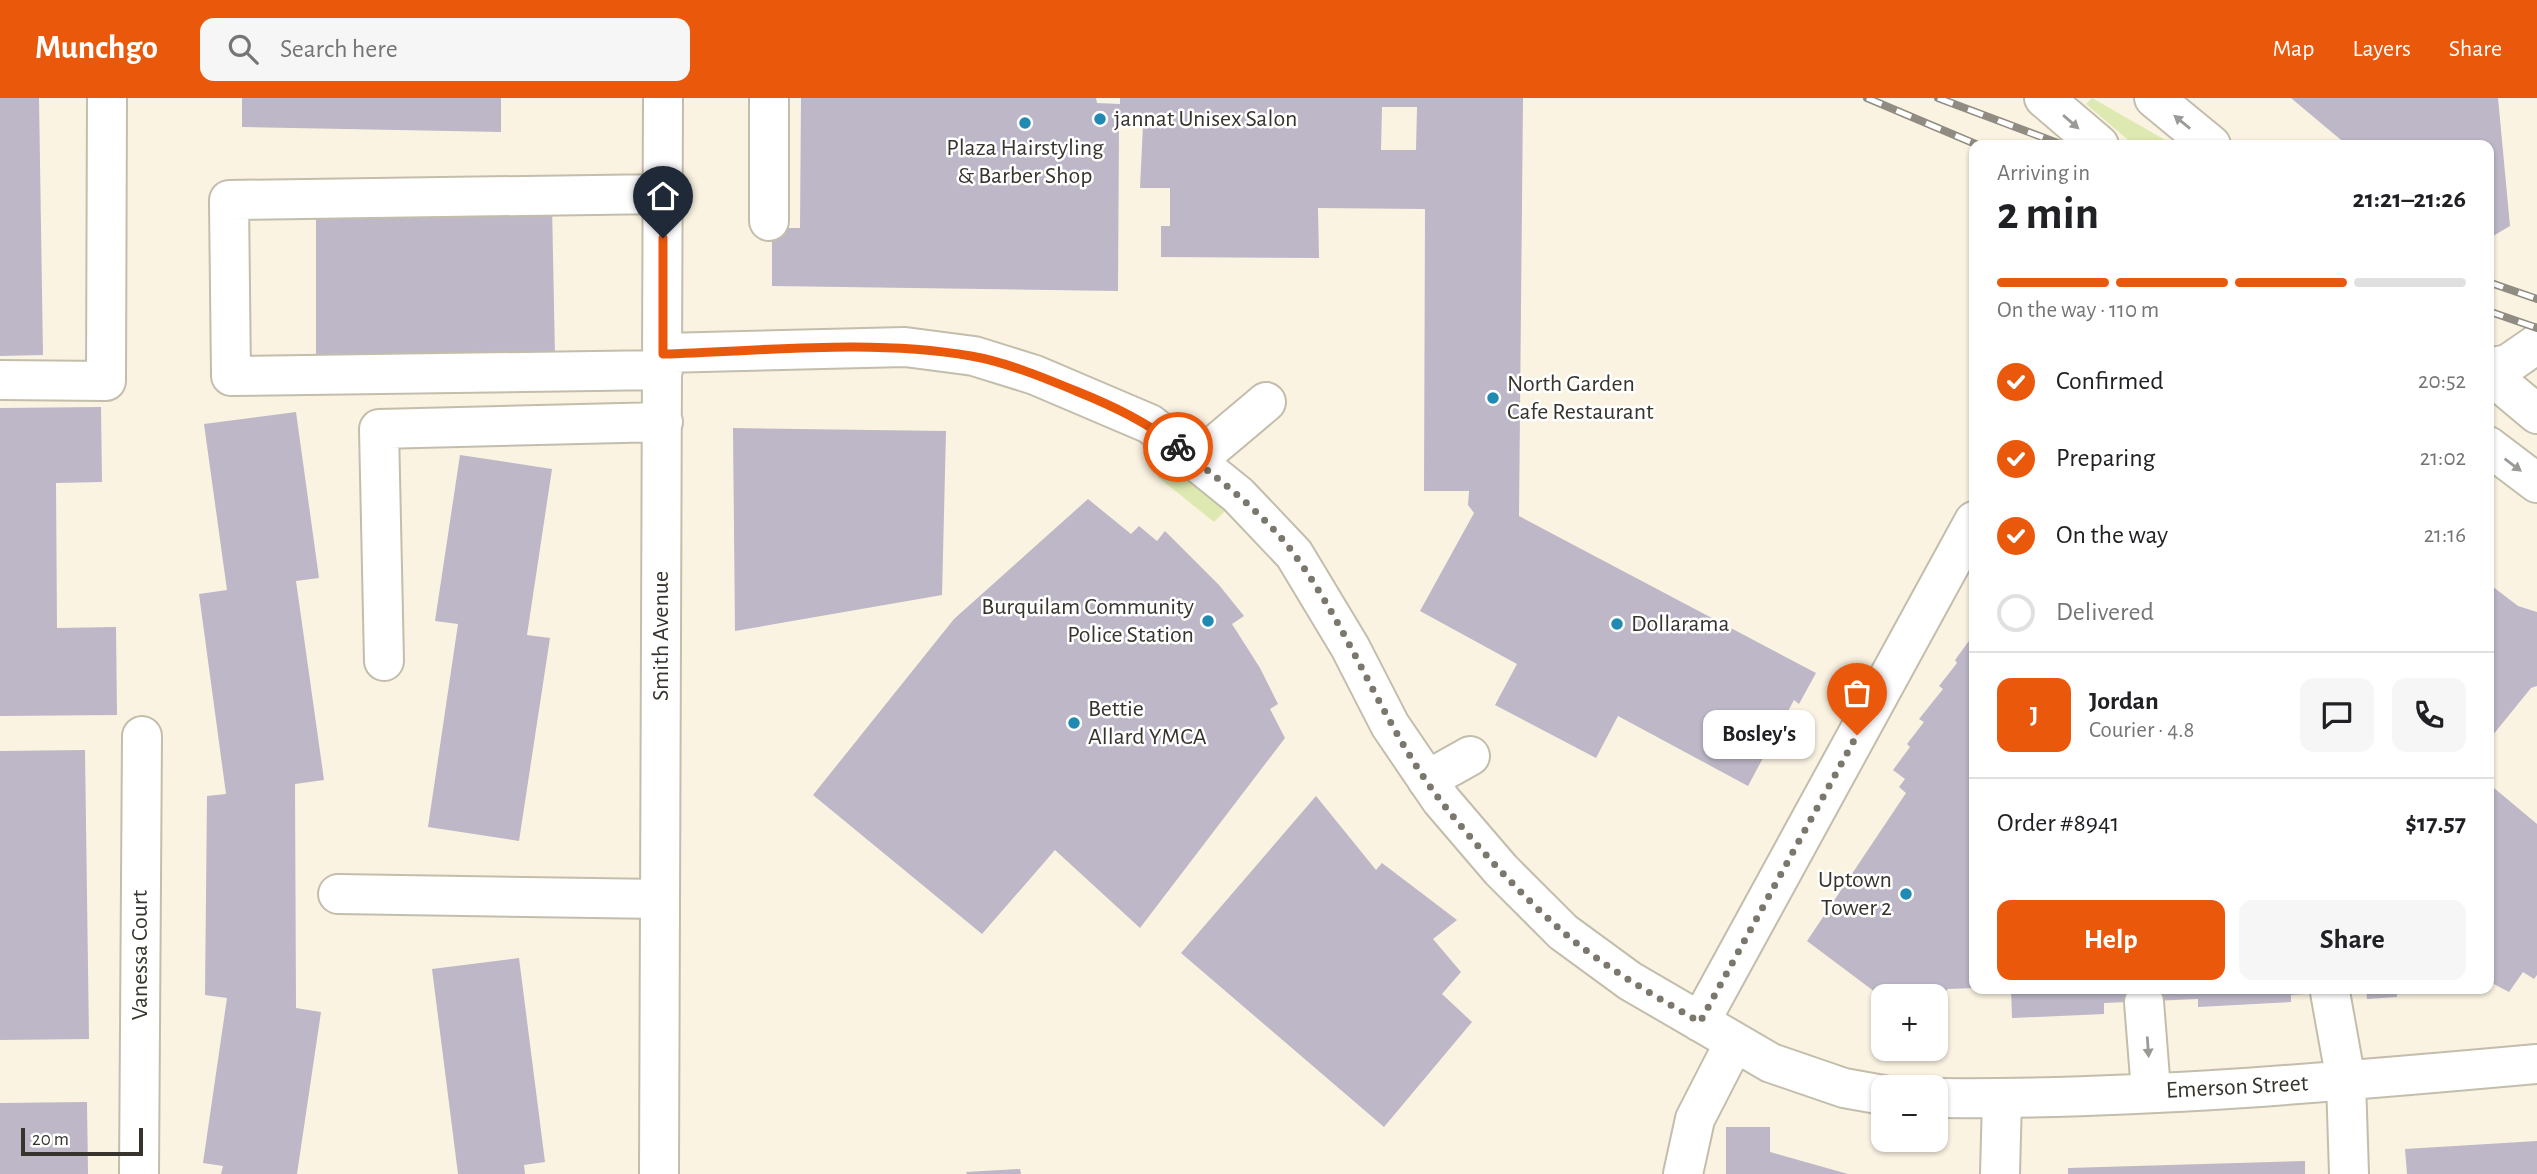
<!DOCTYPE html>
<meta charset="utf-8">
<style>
:root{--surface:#fff;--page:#f6f6f6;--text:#202124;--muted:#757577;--line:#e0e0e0;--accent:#ea580c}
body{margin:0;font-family:"Alegreya Sans",sans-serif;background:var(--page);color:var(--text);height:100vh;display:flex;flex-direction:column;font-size:26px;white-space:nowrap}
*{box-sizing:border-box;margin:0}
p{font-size:23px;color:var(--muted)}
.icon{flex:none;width:38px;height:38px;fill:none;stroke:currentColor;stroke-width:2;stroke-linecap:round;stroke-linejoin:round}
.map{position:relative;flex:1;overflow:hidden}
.panel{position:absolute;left:1969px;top:42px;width:525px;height:854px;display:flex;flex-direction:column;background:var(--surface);border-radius:14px;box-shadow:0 2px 5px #0004}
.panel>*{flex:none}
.buttons{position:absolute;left:1871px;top:886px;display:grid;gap:14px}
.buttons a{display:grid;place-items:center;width:77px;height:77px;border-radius:14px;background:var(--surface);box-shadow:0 2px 5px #0004;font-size:35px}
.scale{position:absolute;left:21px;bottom:18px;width:122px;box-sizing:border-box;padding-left:7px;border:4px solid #37342d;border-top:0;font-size:19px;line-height:24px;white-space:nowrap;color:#37342d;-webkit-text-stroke:5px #fff;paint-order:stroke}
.pin{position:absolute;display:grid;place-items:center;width:60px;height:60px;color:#fff;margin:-72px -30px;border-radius:50% 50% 50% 0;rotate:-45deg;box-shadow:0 0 7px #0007}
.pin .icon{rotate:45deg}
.courier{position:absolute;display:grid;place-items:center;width:70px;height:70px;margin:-35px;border:5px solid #ea580c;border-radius:50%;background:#fff;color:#222;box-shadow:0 2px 9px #0007}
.bubble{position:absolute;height:49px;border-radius:14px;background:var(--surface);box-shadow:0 2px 5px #0004;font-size:23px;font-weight:600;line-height:49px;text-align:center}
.headline em{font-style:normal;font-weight:600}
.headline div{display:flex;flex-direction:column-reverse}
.headline{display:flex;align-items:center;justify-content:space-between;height:119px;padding:0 28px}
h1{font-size:46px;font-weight:600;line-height:52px}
.bar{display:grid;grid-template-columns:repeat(4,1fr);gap:10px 7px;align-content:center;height:84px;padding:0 28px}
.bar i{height:9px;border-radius:5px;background:var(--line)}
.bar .selected{background:var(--accent)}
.bar p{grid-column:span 4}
.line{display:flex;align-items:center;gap:18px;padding:0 28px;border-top:2px solid var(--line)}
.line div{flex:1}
.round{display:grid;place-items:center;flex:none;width:74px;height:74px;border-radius:14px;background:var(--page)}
ol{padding:0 28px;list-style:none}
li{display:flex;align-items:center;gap:21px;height:77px}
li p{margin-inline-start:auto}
li .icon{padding:7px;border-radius:50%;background:var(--accent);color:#fff;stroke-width:4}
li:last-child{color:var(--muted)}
li i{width:38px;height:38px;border:4px solid var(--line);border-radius:50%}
.cta{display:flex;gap:14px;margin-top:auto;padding:14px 28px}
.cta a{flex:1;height:80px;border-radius:14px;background:var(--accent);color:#fff;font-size:28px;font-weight:600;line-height:80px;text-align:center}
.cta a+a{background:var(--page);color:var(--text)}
header{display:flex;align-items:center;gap:42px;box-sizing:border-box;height:98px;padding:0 35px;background:var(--accent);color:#fff}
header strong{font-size:33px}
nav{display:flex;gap:38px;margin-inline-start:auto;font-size:24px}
.search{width:490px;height:63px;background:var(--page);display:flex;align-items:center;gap:18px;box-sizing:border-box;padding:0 24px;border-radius:14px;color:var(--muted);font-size:26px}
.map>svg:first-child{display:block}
.green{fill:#dee9b1}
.building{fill:#bdb7c7;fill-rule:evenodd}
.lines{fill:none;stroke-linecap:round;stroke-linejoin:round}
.minor-casing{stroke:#c3bdac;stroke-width:42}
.major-casing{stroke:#c3bdac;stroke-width:42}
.minor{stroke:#fff;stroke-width:38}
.major{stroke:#fff;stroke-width:38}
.rail-casing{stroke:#918c81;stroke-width:8}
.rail{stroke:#fff;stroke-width:5;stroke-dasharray:16;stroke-linecap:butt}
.oneway{fill:#9b9a96}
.done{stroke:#7b776c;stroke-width:7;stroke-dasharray:0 12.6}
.route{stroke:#ea580c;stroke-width:9}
.poi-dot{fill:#218ab2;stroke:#fff;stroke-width:2.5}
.labels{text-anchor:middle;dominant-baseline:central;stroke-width:5;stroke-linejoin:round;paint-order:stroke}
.poi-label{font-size:24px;fill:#37342d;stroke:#fff;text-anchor:start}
.street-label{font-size:24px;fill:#37342d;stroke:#fff}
</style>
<header>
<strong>Munchgo</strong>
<div class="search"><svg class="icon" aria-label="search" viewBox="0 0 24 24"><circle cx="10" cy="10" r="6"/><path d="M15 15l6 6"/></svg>Search here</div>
<nav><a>Map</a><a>Layers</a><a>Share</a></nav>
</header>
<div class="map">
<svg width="2537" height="1076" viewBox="0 0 2537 1076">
<rect width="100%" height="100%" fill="#faf3e2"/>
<path class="green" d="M2092,0L2174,47H2134L2086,6Z
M1167,364L1226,412L1214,424L1158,379Z"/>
<path class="building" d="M0,0H39L43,257L0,258Z
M242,0H501V34L242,29Z
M801,0H1096L1097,5L1120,6V0H1523L1519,418L1816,575L1799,606L1794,602L1748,688L1618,618L1596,660L1495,607L1517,566L1420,513L1474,415L1468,407L1469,393H1424L1425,111L1318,110L1319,160L1161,159V128H1170V90H1140L1143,27L1119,26L1118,193L772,188V130H800ZM1382,9H1417L1416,52H1381Z
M2291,0H2498L2510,128L2488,141V47H2347Z
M552,107L555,258L316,264V113Z
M101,309L102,384L56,385L57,530L116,529L117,617L0,618V310Z
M296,314L319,480L296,483L324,682L295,686L296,910L321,914L297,1076H221L223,1068L203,1065L227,900L205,897L207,698L226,696L199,496L227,492L204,326Z
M733,330L946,333L942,497L735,533Z
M460,357L552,371L527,537L550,540L519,743L428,729L458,526L435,523Z
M1088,401L1131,436L1139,428L1157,443L1165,433L1219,487L1244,518L1232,526L1260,570L1278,606L1270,611L1285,640L1140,830L1055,752L982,836L813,697L954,521Z
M2488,485L2518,508L2537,514V588L2531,590L2488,643Z
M1974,536V890L1948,891L1936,901V898L1883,900L1807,843L1906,695L1899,689L1905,681L1893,672L1910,649L1907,646L1924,624L1919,621L1943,591L1939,588L1957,565L1955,562Z
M85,652L89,941L0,942V653Z
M2488,685L2537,726V877L2534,881L2523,874L2509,894L2488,883Z
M1316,698L1376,772L1382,765L1457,822L1433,841L1461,874L1442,896L1472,924L1384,1029L1181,855Z
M519,860L545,1064L524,1067L525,1076H458L432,871Z
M2011,891H2353V893L2291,897V904L2198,909V901L2104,905V916L2012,920Z
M2366,891H2397V899L2367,901Z
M87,1004L88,1076H0V1005Z
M1726,1029H1770V1054L1848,1076H1726Z
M2537,1043V1076H2407L2405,1051Z
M2305,1063V1076H2068V1070Z
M1020,1071L1021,1076H967L966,1074Z"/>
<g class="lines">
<defs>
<path id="minor" d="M769,0V123
M663,255L905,249L974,258L1035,277L1150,326L1238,397L1294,456L1350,549L1390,627L1441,702L1501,772L1563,834L1630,883L1771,965L1844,990L1883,997
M663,272L231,278L229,102L663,96
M0,282L106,283L107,0
M1196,363L1266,304
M384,563L379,331L663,324
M1427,682L1470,658
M338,796L660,801
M2330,894L2346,983L2349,1076
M2144,904L2151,993
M1700,924L1974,423
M1936,1000C2136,1002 2337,984 2537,966
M139,1076L142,638
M659,1076L663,0
M1683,1076L1695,1021L1734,945
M2000,1076L2002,1001"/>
<path id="major" d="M2044,0L2099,47
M2154,0L2211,47
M2488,270L2508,266L2537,246
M2488,275L2537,316
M2488,348L2537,385"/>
</defs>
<use href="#minor" class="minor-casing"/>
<use href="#major" class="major-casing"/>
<use href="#minor" class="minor"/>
<use href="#major" class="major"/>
<defs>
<path id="rail" d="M1867,0L1978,47
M1938,0L2063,47
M2488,184L2537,201
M2488,213L2537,230"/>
</defs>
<use href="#rail" class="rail-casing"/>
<use href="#rail" class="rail"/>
</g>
<defs><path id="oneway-solid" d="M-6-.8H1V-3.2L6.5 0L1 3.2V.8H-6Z" transform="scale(1.75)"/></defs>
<g class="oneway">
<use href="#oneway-solid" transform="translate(2071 24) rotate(41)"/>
<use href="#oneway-solid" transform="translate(2182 24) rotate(-141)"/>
<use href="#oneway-solid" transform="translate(2513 367) rotate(37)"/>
<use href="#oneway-solid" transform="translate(2148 949) rotate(86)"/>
</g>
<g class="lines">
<path class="done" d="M1178,349C1218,381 1263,414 1294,456C1351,533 1382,626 1440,702C1476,748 1519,795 1563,834C1604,869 1653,897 1700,924L1857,637"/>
<path class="route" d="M663,140V256C765,253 870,241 971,258C1006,264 1042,279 1076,293C1113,308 1147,324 1178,349"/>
</g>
<g class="poi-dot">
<circle cx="1100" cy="21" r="7"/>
<circle cx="1025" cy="25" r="7"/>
<circle cx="1493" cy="300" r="7"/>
<circle cx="1208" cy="523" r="7"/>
<circle cx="1617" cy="526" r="7"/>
<circle cx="1074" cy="625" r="7"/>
<circle cx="1906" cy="796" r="7"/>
</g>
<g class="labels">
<g class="poi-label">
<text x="1114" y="21">jannat Unisex Salon</text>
<text x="1025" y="50" text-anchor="middle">Plaza Hairstyling<tspan x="1025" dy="28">&amp; Barber Shop</tspan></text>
<text x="1507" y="286">North Garden<tspan x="1507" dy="28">Cafe Restaurant</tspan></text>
<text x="1194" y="509" text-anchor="end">Burquilam Community<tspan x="1194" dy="28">Police Station</tspan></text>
<text x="1631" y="526">Dollarama</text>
<text x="1088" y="611">Bettie<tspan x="1088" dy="28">Allard YMCA</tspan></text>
<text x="1892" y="782" text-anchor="end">Uptown<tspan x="1892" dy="28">Tower 2</tspan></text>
</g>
<g class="street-label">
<text transform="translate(661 538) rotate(-90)">Smith Avenue</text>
<text transform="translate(140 857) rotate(-90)">Vanessa Court</text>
<text transform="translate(2237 989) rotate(-3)">Emerson Street</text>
</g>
</g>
</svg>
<div class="buttons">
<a>+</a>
<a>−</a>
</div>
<div class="scale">20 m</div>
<div class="pin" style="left:1857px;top:637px;background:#ea580c"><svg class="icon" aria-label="bag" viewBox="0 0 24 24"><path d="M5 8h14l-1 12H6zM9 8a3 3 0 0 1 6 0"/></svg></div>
<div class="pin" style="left:663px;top:140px;background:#1f2937"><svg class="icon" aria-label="home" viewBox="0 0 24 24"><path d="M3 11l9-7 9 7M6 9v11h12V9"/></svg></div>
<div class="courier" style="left:1178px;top:349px"><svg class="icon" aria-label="bike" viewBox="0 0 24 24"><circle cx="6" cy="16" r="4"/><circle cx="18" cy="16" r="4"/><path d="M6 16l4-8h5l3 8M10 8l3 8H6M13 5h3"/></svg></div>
<div class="bubble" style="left:1703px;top:612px;width:112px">Bosley's</div>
<section class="panel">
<div class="headline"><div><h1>2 min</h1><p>Arriving in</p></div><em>21:21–21:26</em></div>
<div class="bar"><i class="selected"></i><i class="selected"></i><i class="selected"></i><i></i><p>On the way · 110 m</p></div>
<ol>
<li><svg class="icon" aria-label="check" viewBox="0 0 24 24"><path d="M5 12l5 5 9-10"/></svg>Confirmed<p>20:52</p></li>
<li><svg class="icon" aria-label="check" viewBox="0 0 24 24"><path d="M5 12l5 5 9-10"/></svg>Preparing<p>21:02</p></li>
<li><svg class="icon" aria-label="check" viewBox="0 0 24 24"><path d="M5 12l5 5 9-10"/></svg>On the way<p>21:16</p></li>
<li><i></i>Delivered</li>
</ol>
<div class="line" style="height:126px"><b class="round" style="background:var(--accent);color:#fff">J</b><div><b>Jordan</b><p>Courier · 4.8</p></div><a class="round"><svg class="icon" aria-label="chat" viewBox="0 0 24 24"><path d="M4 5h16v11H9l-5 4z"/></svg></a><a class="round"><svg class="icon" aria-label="phone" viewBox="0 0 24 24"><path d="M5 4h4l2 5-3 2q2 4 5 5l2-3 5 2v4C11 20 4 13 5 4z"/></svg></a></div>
<div class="line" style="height:91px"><div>Order #8941</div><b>$17.57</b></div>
<div class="cta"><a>Help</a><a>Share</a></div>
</section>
</div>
